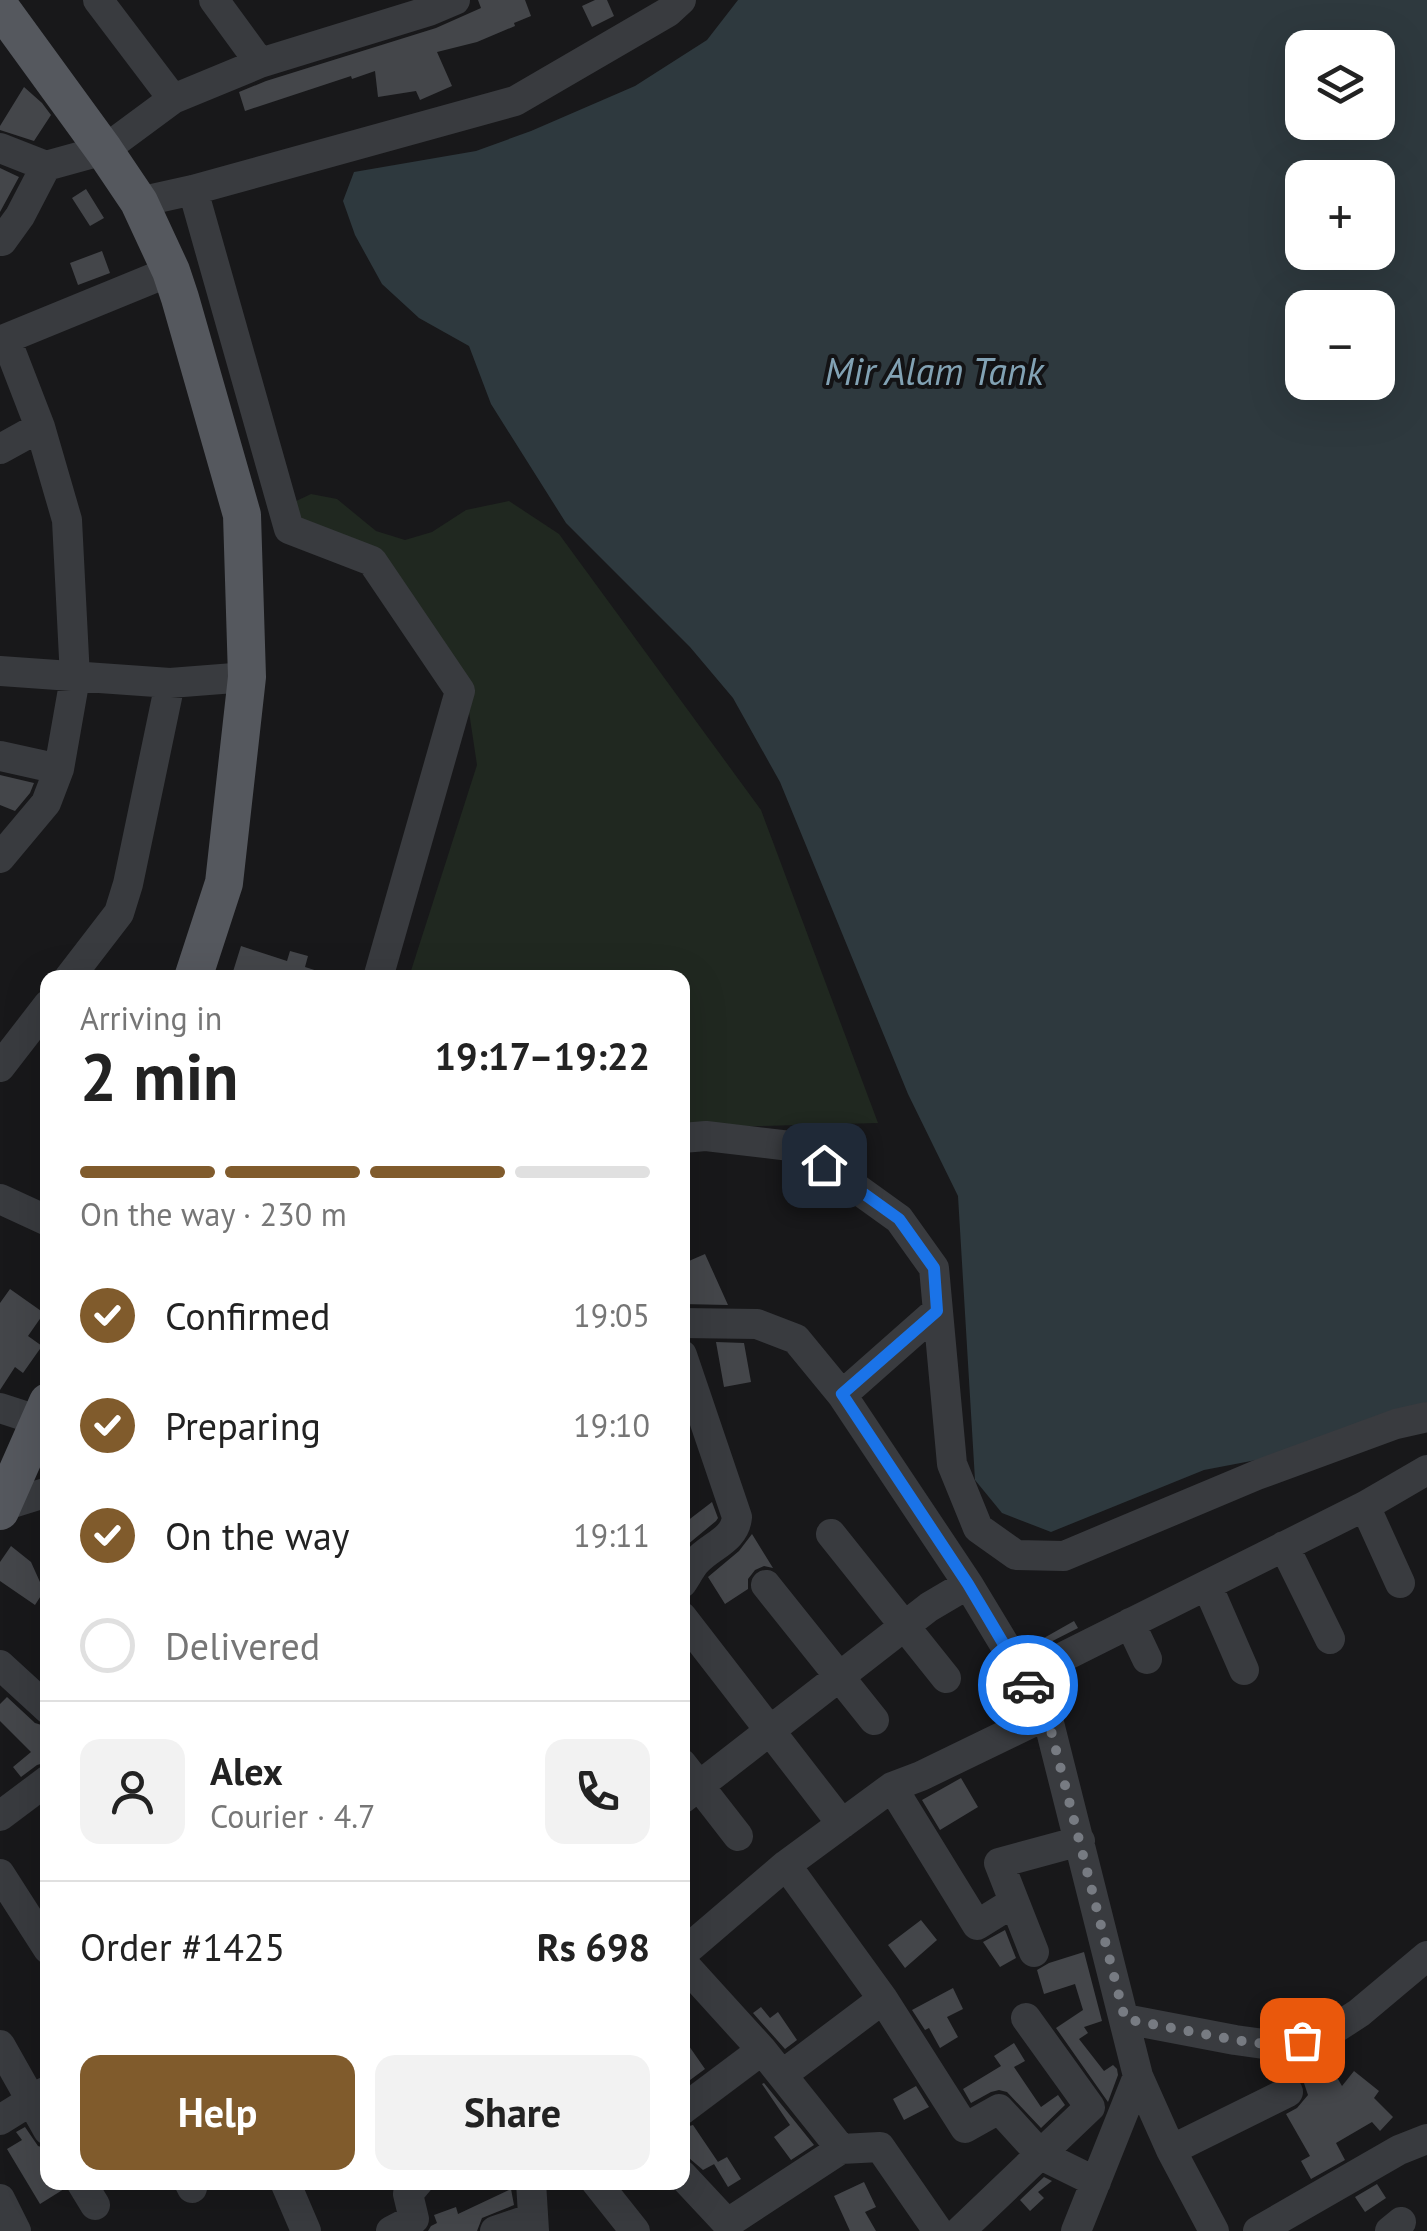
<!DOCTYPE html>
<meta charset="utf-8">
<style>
:root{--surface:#fff;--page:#f2f2f2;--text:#222;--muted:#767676;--line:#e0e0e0;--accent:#805b2c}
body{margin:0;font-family:"PT Sans",sans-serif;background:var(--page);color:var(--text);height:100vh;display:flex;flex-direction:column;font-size:38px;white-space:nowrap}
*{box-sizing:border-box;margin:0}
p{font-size:32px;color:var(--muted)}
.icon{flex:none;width:55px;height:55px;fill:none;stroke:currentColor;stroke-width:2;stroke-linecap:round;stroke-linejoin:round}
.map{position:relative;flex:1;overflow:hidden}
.panel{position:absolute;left:40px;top:970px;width:650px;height:1220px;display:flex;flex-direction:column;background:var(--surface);border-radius:20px;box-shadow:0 10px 40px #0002}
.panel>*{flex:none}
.fabs{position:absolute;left:1285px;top:30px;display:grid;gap:20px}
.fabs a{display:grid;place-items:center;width:110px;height:110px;border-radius:20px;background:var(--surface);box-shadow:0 10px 40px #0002;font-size:50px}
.pin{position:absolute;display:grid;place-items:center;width:85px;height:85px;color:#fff;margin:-42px;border-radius:20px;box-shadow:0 5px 15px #0006}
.courier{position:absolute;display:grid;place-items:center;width:100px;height:100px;margin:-50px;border:8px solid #1a73e8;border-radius:50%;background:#fff;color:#222;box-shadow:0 2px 12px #0007}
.headline em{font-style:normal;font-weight:700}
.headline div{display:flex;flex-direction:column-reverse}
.headline{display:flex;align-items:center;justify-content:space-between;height:170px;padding:0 40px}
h1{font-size:65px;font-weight:700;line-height:75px}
.bar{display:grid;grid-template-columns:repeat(4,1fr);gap:15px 10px;align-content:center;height:120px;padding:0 40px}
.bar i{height:12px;border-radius:8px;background:var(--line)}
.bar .selected{background:var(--accent)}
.bar p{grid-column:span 4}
.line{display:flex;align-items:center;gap:25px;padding:0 40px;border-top:2px solid var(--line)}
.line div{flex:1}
.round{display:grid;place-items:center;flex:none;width:105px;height:105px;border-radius:20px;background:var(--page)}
ol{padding:0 40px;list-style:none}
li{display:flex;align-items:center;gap:30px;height:110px}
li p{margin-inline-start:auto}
li .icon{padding:10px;border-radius:50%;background:var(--accent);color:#fff;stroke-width:4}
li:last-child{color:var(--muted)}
li i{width:55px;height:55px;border:5px solid var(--line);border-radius:50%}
.primary-button{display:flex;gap:20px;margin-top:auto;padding:20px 40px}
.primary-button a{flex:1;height:115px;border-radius:20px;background:var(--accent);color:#fff;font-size:40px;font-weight:700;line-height:115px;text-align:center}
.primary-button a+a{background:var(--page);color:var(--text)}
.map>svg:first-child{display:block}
.green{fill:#202820}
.water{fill:#2e393e;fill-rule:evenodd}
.building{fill:#44464a}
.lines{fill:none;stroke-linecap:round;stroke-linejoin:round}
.minor{stroke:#393b3f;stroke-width:30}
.major{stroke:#55585e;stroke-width:38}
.done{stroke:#777b82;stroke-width:10;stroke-dasharray:0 18}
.route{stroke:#1a73e8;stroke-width:12}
.labels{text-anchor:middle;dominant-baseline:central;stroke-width:8;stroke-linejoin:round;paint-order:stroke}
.water-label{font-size:38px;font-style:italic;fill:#82a2b4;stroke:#131315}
</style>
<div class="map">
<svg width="1427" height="2231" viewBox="0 0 1427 2231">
<rect width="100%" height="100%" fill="#18181a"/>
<path class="green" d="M311,494L337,499L376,531L405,540L432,532L466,510L509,501L559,534L761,810L878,1123L683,1128L682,978L409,977L477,765L465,685L376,557L293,527L292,503Z"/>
<path class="water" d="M738,0H1427V1402L1389,1413L1272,1457L1204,1470L1051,1532L1002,1513L975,1480L958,1196L908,1094L780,782L733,698L690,647L566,523L491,404L469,346L419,318L382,284L355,235L343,201L354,172L476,151L531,131L635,86L707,40ZM1302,48H1378V122H1302ZM1302,178H1378V252H1302ZM1302,308H1378V382H1302Z"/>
<path class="building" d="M478,0H525L531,16L514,23L515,26L477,42L437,52L452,86L420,100L416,91L378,97L375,71L352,79L351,76L245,111L239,92L266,81L436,28L481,8Z
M595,0H607L614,16L592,27L582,6Z
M24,87L42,103L51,115L34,141L0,130V126Z
M0,168L19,177L0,212Z
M86,189L104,218L90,226L72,198Z
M102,251L110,273L78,285L70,263Z
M0,775L34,783L30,793L15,811L0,805Z
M241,946L287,961L290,951L308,956L305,967L327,974L326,978H231Z
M705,1254L728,1305L682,1304V1264Z
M10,1289L44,1313L28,1336L42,1346L23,1373L15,1367L0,1390V1303Z
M716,1342L744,1343L751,1382L724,1387Z
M712,1502L718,1518L716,1521L687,1545L682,1540V1525Z
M752,1534L773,1568L764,1566L755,1570L748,1579V1589L725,1604L708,1577L739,1551Z
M11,1546L31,1562L44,1591L35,1605L0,1581V1562Z
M1074,1621L1078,1628L1031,1652L1028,1647Z
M7,1697L35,1723L48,1727V1762L37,1765L21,1777L13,1767L31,1752L0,1721V1704Z
M961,1778L978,1807L940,1830L922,1800Z
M921,1920L937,1940L905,1968L888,1945Z
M1005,1930L1016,1958L1000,1967L983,1942Z
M1084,1952L1102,2021L1084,2027L1088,2033L1079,2039L1104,2071L1113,2065L1117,2069L1118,2075L1108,2102L1056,2028L1083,2010L1075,1984L1044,1994L1037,1970L1049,1963Z
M953,1988L963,2009L947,2017L958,2037L940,2048L929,2028L925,2030L912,2010Z
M761,2007L770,2018L778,2012L797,2040L785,2049L753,2013Z
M682,2036L705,2069L682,2086Z
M1014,2043L1025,2061L1014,2067L1041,2107L1058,2095L1065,2105L1041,2128L1007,2092L999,2090L991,2092L971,2103L963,2089L1001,2066L994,2056Z
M1324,2055L1342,2086L1354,2071L1379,2091L1374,2098L1393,2117L1380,2131L1372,2122L1336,2143L1345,2160L1311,2179L1301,2161L1310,2156L1286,2114L1297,2108L1308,2095L1304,2083L1290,2063Z
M764,2083L814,2145L791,2160L774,2137L790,2125L762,2084Z
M916,2086L929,2107L904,2120L893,2099Z
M693,2125L718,2162L703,2170L689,2158L682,2147V2128Z
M25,2127L38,2146L48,2149V2182H62L64,2189L40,2204L7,2149L22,2140L16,2132Z
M727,2157L741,2179L728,2187L714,2164Z
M1044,2177L1052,2181L1038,2192L1044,2198L1030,2211L1020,2200Z
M864,2182L876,2207L865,2212L876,2231H850L834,2196Z
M1377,2184L1386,2198L1365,2212L1355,2197Z
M511,2189L514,2205L482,2218L477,2231H428L431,2226L437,2223L434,2215L456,2207L458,2214Z"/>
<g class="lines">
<path class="minor" d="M98,0L173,99
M214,0L260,63
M0,148L46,166L104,150L173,99L260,63L429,11L455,0
M193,190L289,529L372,561L460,691L378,978
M139,202L193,190L515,101L668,12L681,0
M2,241L20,216L46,166
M0,341L171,271
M0,449L40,427
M0,671L170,683L247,677
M0,756L59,769
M0,858L46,803L59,769L75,678L67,520L40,427L6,339
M69,978L119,913L128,884L170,683
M0,1067L48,1005
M682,1138L706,1136L799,1147L899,1219L934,1268L952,1464L978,1528L1016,1555L1064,1556L1257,1475L1396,1424L1427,1417
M0,1199L48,1221
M682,1323L757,1324L796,1339L842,1395L968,1584L1047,1715L1138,2076L1171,2150L1214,2231
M682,1355L737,1517C735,1540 710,1546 697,1561C691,1567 687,1576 682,1583
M842,1395L937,1311
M0,1408L40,1421
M3,1506L48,1492
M1365,1506L1400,1583
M831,1534L946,1678
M1284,1546L1330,1639
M766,1585L874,1720
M1207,1585L1244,1670
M682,1617L842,1824
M1130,1623L1147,1659
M0,1665L48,1709
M1023,1677L1365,1506L1427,1470
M682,1764L738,1836
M892,1787L977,1925L1014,1902
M682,1799L929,1607L968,1584
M0,1816L48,1780
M786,1865L883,1999L965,2128L999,2109L1041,2155L1096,2182
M0,1874L48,1949
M1034,1952L999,1863L1080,1841
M682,1954L786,1865L892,1787L921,1776L1047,1715
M682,1962L762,2050L841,2149
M1125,2019L1235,2040L1279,2046L1325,2035L1359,2013L1427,1956
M0,2045L48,2130
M782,2075L883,1999
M682,2110L762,2050
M0,2120L45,2092
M1171,2150L1288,2092
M682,2175L725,2221
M81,2182L95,2205
M189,2182L192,2188
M285,2182L306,2231
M531,2182L534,2231
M596,2182L635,2231
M0,2199L16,2231
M734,2219L841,2149L880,2147L938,2231
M391,2231L414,2219L408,2194L418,2182
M495,2231L533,2218
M960,2231L1090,2107L1026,2018
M1076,2231L1138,2076
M1258,2231L1399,2150L1427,2139
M1390,2231L1401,2222"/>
<path class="major" d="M0,7L104,150L139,202L171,271L180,298L242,515L247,677L224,883L193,978
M0,1511L48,1402"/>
</g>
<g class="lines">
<path class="done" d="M1028,1685L1047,1715L1125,2019L1235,2040L1280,2046L1302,2040"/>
<path class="route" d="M824,1165L899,1219L934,1268L937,1311L842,1394L968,1584L1028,1685"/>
</g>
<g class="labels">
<g class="water-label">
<text x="934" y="370">Mir Alam Tank</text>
</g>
</g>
</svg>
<div class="fabs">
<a><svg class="icon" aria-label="layers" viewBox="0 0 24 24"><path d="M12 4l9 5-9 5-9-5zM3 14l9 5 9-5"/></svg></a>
<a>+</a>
<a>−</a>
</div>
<div class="pin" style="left:1302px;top:2040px;background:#ea580c"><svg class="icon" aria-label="bag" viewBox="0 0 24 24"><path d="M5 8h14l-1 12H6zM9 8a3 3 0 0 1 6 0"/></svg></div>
<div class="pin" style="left:824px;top:1165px;background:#1f2937"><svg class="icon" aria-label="home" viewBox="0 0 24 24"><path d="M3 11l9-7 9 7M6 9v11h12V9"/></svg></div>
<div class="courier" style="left:1028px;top:1685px"><svg class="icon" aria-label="car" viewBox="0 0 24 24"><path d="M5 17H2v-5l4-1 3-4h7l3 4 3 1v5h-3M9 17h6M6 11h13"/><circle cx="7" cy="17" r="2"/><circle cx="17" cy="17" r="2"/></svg></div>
<section class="panel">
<div class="headline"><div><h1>2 min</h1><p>Arriving in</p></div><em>19:17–19:22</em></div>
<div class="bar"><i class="selected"></i><i class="selected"></i><i class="selected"></i><i></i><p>On the way · 230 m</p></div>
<ol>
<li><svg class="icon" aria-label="check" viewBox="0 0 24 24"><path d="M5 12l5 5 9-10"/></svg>Confirmed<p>19:05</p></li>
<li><svg class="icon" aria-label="check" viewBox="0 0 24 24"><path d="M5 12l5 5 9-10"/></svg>Preparing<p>19:10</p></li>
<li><svg class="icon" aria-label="check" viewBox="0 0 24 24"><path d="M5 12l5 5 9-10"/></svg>On the way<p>19:11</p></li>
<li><i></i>Delivered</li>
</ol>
<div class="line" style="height:180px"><a class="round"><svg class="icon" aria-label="person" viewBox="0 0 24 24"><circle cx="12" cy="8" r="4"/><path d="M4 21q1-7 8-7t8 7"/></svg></a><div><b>Alex</b><p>Courier · 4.7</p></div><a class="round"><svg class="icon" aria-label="phone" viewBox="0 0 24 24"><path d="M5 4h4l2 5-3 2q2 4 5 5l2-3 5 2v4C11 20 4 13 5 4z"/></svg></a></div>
<div class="line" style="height:130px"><div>Order #1425</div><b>Rs 698</b></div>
<div class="primary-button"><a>Help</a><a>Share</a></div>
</section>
</div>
